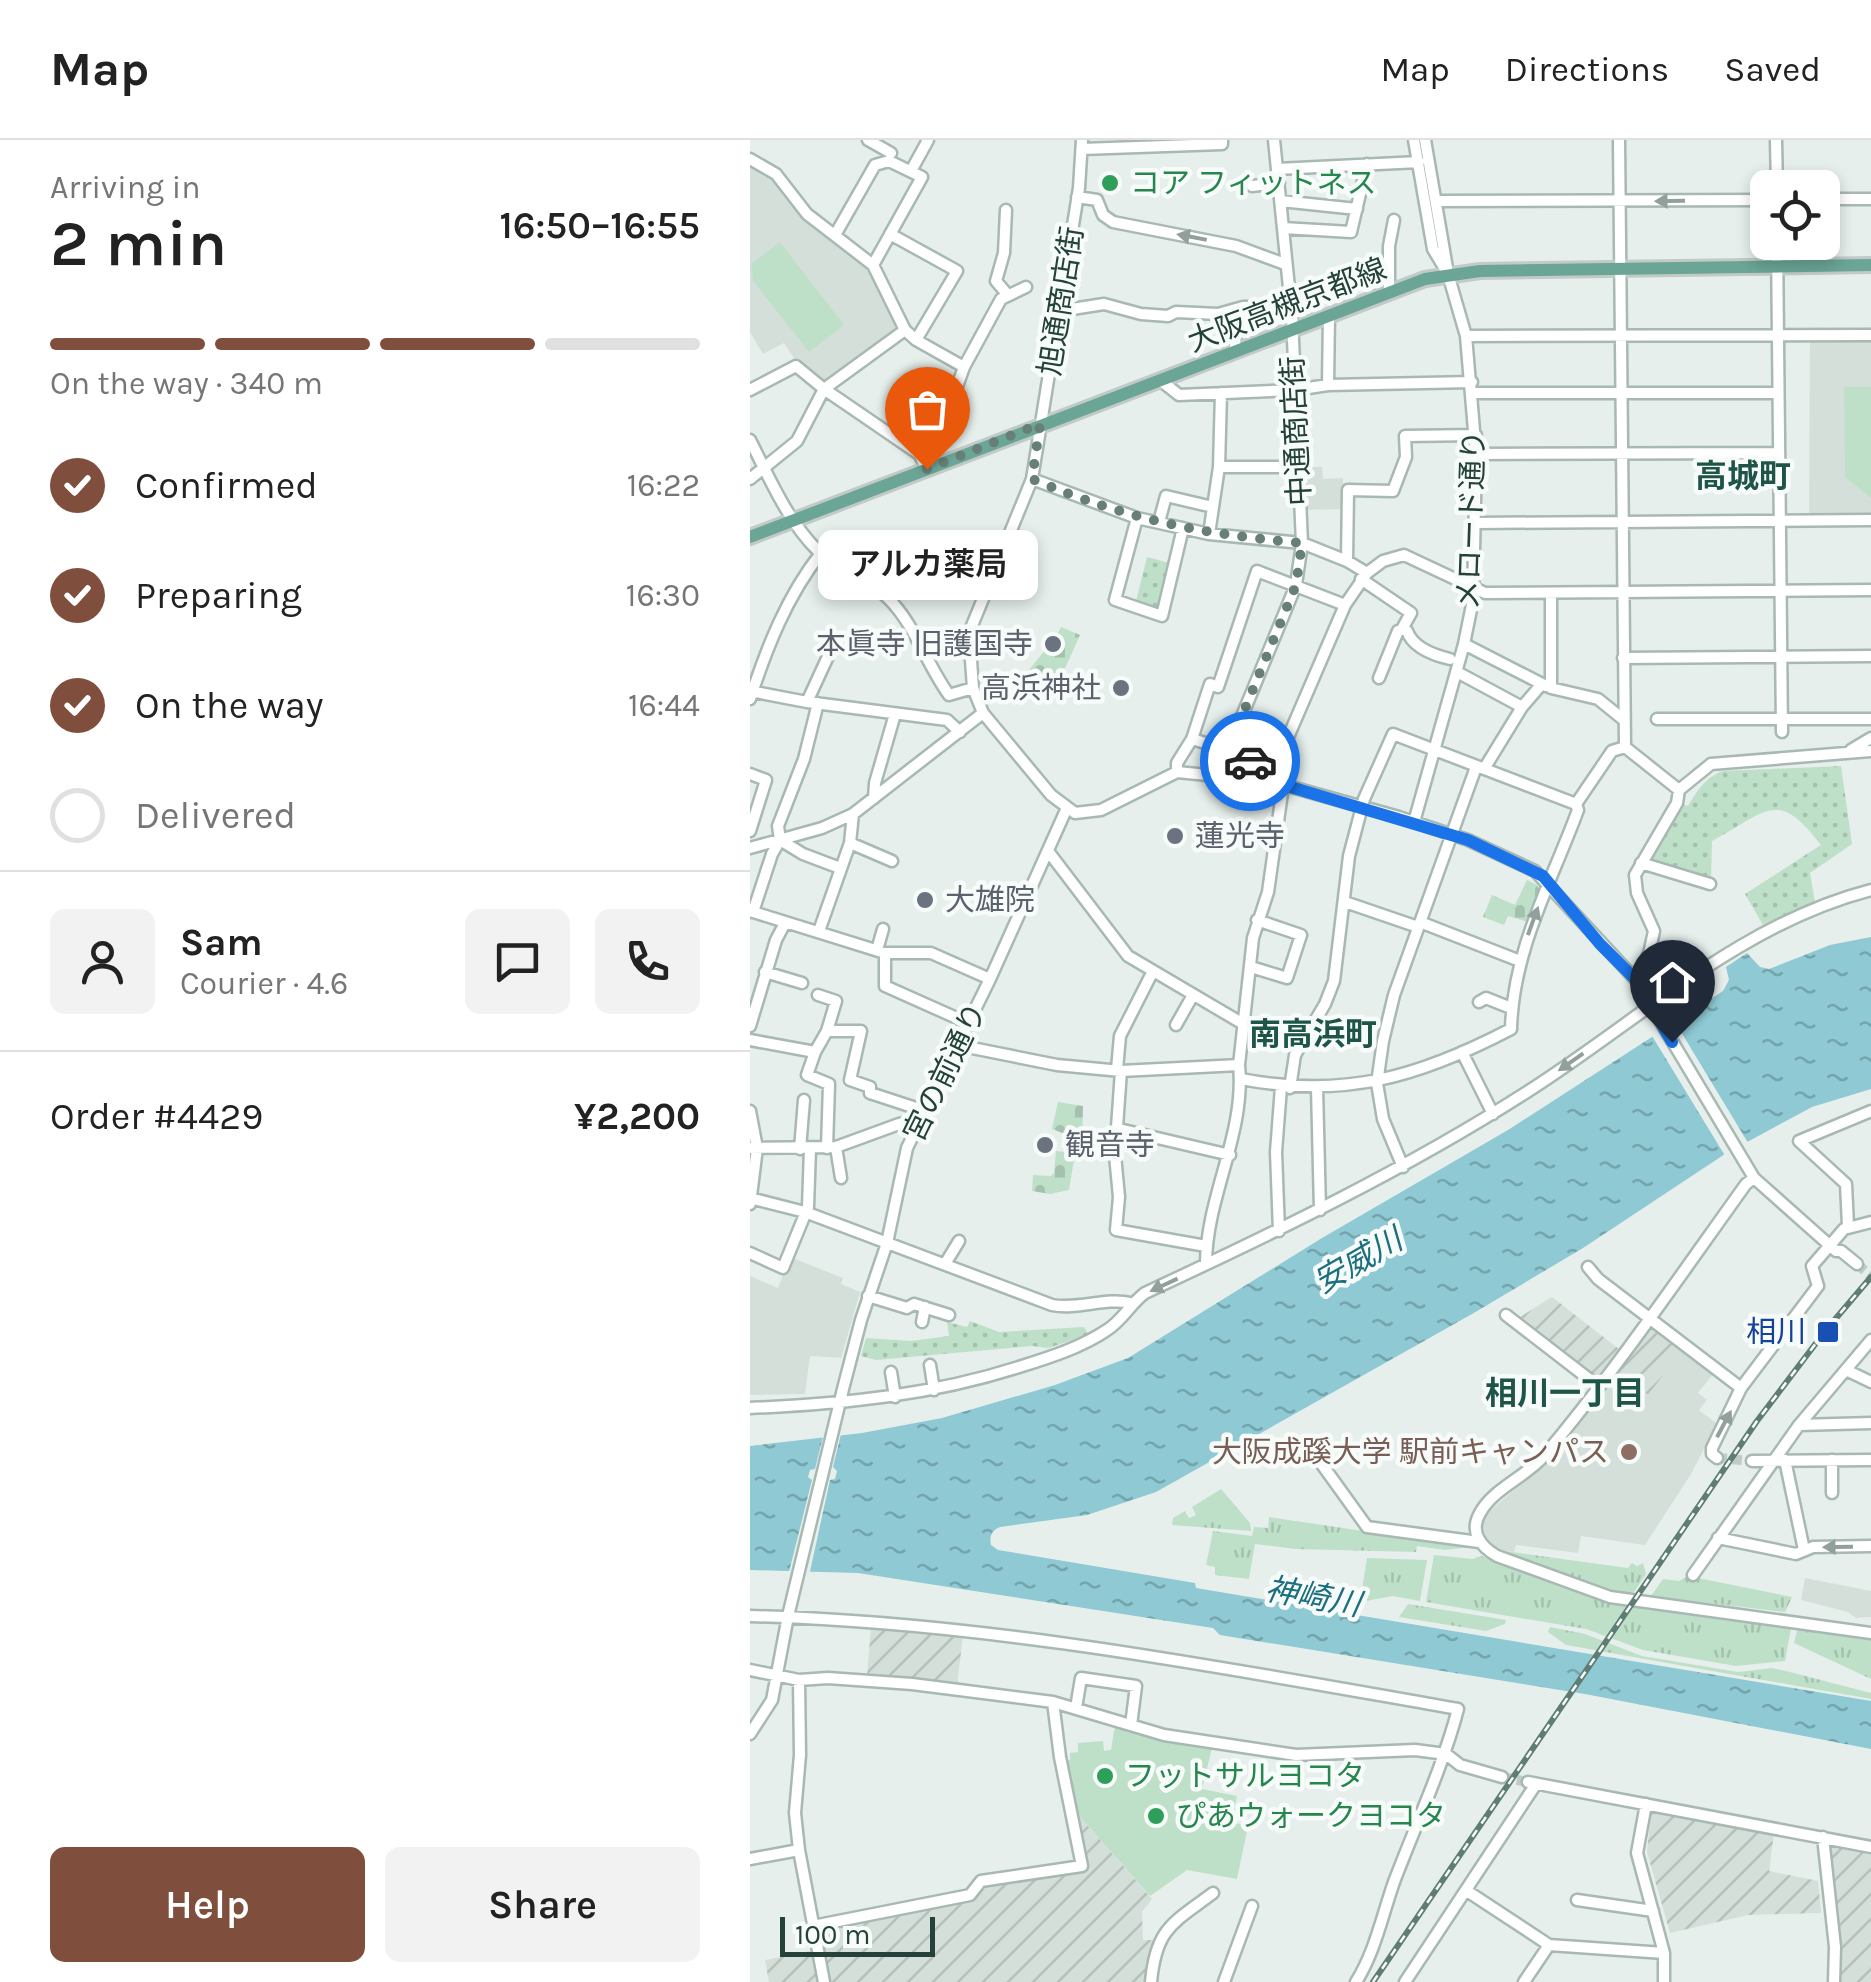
<!DOCTYPE html>
<meta charset="utf-8">
<style>
:root{--surface:#fff;--page:#f2f2f2;--text:#222;--muted:#767676;--line:#e0e0e0;--accent:#804e3d}
body{margin:0;font-family:Karla,"Noto Sans JP",sans-serif;background:var(--page);color:var(--text);height:100vh;display:flex;flex-direction:column;font-size:38px;white-space:nowrap}
*{box-sizing:border-box;margin:0}
p{font-size:32px;color:var(--muted)}
.icon{flex:none;width:55px;height:55px;fill:none;stroke:currentColor;stroke-width:2;stroke-linecap:round;stroke-linejoin:round}
.map{position:relative;flex:1;overflow:hidden}
.sheet{display:flex;flex-direction:column;background:var(--surface);width:750px}
.sheet>*{flex:none}
.tools{position:absolute;left:1000px;top:30px;display:grid;gap:20px}
.tools a{display:grid;place-items:center;width:90px;height:90px;border-radius:15px;background:var(--surface);box-shadow:0 5px 15px #0003;font-size:50px}
.scale{position:absolute;left:30px;bottom:25px;width:155px;box-sizing:border-box;padding-left:10px;border:5px solid #24423a;border-top:0;font-size:28px;line-height:35px;white-space:nowrap;color:#24423a;-webkit-text-stroke:8px #f7fbf9;paint-order:stroke}
.pin{position:absolute;display:grid;place-items:center;width:85px;height:85px;color:#fff;margin:-102px -42px;border-radius:50% 50% 50% 0;rotate:-45deg;box-shadow:0 0 10px #0007}
.pin .icon{rotate:45deg}
.courier{position:absolute;display:grid;place-items:center;width:100px;height:100px;margin:-50px;border:8px solid #1a73e8;border-radius:50%;background:#fff;color:#222;box-shadow:0 2px 12px #0007}
.bubble{position:absolute;height:70px;border-radius:15px;background:var(--surface);box-shadow:0 5px 15px #0003;font-size:32px;font-weight:600;line-height:70px;text-align:center}
.headline em{font-style:normal;font-weight:600}
.headline div{display:flex;flex-direction:column-reverse}
.headline{display:flex;align-items:center;justify-content:space-between;height:170px;padding:0 50px}
h1{font-size:65px;font-weight:600;line-height:75px}
.bar{display:grid;grid-template-columns:repeat(4,1fr);gap:15px 10px;align-content:center;height:120px;padding:0 50px}
.bar i{height:12px;border-radius:8px;background:var(--line)}
.bar .active{background:var(--accent)}
.bar p{grid-column:span 4}
.line{display:flex;align-items:center;gap:25px;padding:0 50px;border-top:2px solid var(--line)}
.line div{flex:1}
.round{display:grid;place-items:center;flex:none;width:105px;height:105px;border-radius:15px;background:var(--page)}
ol{padding:0 50px;list-style:none}
li{display:flex;align-items:center;gap:30px;height:110px}
li p{margin-inline-start:auto}
li .icon{padding:10px;border-radius:50%;background:var(--accent);color:#fff;stroke-width:4}
li:last-child{color:var(--muted)}
li i{width:55px;height:55px;border:5px solid var(--line);border-radius:50%}
.primary-button{display:flex;gap:20px;margin-top:auto;padding:20px 50px}
.primary-button a{flex:1;height:115px;border-radius:15px;background:var(--accent);color:#fff;font-size:40px;font-weight:600;line-height:115px;text-align:center}
.primary-button a+a{background:var(--page);color:var(--text)}
header{display:flex;align-items:center;gap:60px;box-sizing:border-box;height:140px;padding:0 50px;background:var(--surface);border-bottom:2px solid var(--line)}
header strong{font-size:48px}
nav{display:flex;gap:55px;margin-inline-start:auto;font-size:35px}
main{display:flex;flex:1;min-height:0}
.map>svg:first-child{display:block}
.built{fill:#d4dfda}
.industrial{fill:url(#industrial-furrows)}
.grass{fill:url(#grass-tufts)}
.cemetery{fill:url(#cemetery-stones)}
.park{fill:url(#park-dots)}
.pitch{fill:#bfe0c8}
.water{fill:url(#water-ripples)}
.pier{fill:#e6efeb}
.lines{fill:none;stroke-linecap:round;stroke-linejoin:round}
.minor-tunnel{stroke:#bfccc8;stroke-width:10;stroke-dasharray:10 5;stroke-linecap:butt}
.minor-casing{stroke:#a8b8b2;stroke-width:15}
.major-casing{stroke:#c2cac8;stroke-width:18}
.minor{stroke:#fff;stroke-width:10}
.major{stroke:#6aa596;stroke-width:12}
.rail-casing{stroke:#5f7d75;stroke-width:6}
.rail{stroke:#f7fbf9;stroke-width:2.5;stroke-dasharray:8;stroke-linecap:butt}
.oneway{fill:#92a09c}
.done{stroke:#687f78;stroke-width:10;stroke-dasharray:0 18}
.route{stroke:#1a73e8;stroke-width:12}
.leisure-dot{fill:#2e9e5b;stroke:#f7fbf9;stroke-width:4}
.worship-dot{fill:#6b7280;stroke:#f7fbf9;stroke-width:4}
.transit-dot{fill:#1a4fb4;stroke:#f7fbf9;stroke-width:4}
.education-dot{fill:#8d6e63;stroke:#f7fbf9;stroke-width:4}
.labels{text-anchor:middle;dominant-baseline:central;stroke-width:9;stroke-linejoin:round;paint-order:stroke}
.leisure-label{font-size:30px;fill:#27864d;stroke:#f7fbf9;text-anchor:start}
.street-label{font-size:30px;fill:#24423a;stroke:#f7fbf9}
.worship-label{font-size:30px;fill:#5b616d;stroke:#f7fbf9;text-anchor:start}
.transit-label{font-size:30px;fill:#164399;stroke:#f7fbf9;text-anchor:end}
.education-label{font-size:30px;fill:#785e54;stroke:#f7fbf9;text-anchor:end}
.neighbourhood-label{font-size:32px;font-weight:bold;fill:#1f5548;stroke:#f7fbf9}
.water-label{font-size:32px;font-style:italic;fill:#1c6f80;stroke:#f7fbf9}
</style>
<header>
<strong>Map</strong>
<nav><a>Map</a><a>Directions</a><a>Saved</a></nav>
</header>
<main>
<section class="sheet">
<div class="headline"><div><h1>2 min</h1><p>Arriving in</p></div><em>16:50–16:55</em></div>
<div class="bar"><i class="active"></i><i class="active"></i><i class="active"></i><i></i><p>On the way · 340 m</p></div>
<ol>
<li><svg class="icon" aria-label="check" viewBox="0 0 24 24"><path d="M5 12l5 5 9-10"/></svg>Confirmed<p>16:22</p></li>
<li><svg class="icon" aria-label="check" viewBox="0 0 24 24"><path d="M5 12l5 5 9-10"/></svg>Preparing<p>16:30</p></li>
<li><svg class="icon" aria-label="check" viewBox="0 0 24 24"><path d="M5 12l5 5 9-10"/></svg>On the way<p>16:44</p></li>
<li><i></i>Delivered</li>
</ol>
<div class="line" style="height:180px"><a class="round"><svg class="icon" aria-label="person" viewBox="0 0 24 24"><circle cx="12" cy="8" r="4"/><path d="M4 21q1-7 8-7t8 7"/></svg></a><div><b>Sam</b><p>Courier · 4.6</p></div><a class="round"><svg class="icon" aria-label="chat" viewBox="0 0 24 24"><path d="M4 5h16v11H9l-5 4z"/></svg></a><a class="round"><svg class="icon" aria-label="phone" viewBox="0 0 24 24"><path d="M5 4h4l2 5-3 2q2 4 5 5l2-3 5 2v4C11 20 4 13 5 4z"/></svg></a></div>
<div class="line" style="height:130px"><div>Order #4429</div><b>¥2,200</b></div>
<div class="primary-button"><a>Help</a><a>Share</a></div>
</section>
<div class="map">
<svg width="1121" height="1842" viewBox="0 0 1121 1842">
<defs>
<pattern id="industrial-furrows" width="10" height="10" patternUnits="userSpaceOnUse" patternTransform="scale(2.5)"><rect width="10" height="10" fill="#d4dfda"/><path d="M-1 1l2-2M0 10L10 0M9 11l2-2" fill="none" stroke="#b6c1bc"/></pattern>
<pattern id="grass-tufts" width="24" height="20" patternUnits="userSpaceOnUse" patternTransform="scale(2.5)"><rect width="24" height="20" fill="#bfe0c8"/><path d="M3 7l-1-3M5 7V3M7 7l1-3M15 17l-1-3M17 17v-4M19 17l1-3" fill="none" stroke="#a4c1ad"/></pattern>
<pattern id="cemetery-stones" width="16" height="16" patternUnits="userSpaceOnUse" patternTransform="scale(2.5)"><rect width="16" height="16" fill="#bfe0c8"/><path d="M2 7V4a2 2 0 0 1 4 0v3zM10 15v-3a2 2 0 0 1 4 0v3z" fill="#a4c1ad"/></pattern>
<pattern id="park-dots" width="8" height="8" patternUnits="userSpaceOnUse" patternTransform="scale(2.5)"><rect width="8" height="8" fill="#bfe0c8"/><path d="M2 2h.1M6 6h.1" fill="none" stroke="#a4c1ad" stroke-width="1.8" stroke-linecap="round"/></pattern>
<pattern id="water-ripples" width="26" height="14" patternUnits="userSpaceOnUse" patternTransform="scale(2.5)"><rect width="26" height="14" fill="#8ec9d4"/><path d="M2 4q2-2 4 0t4 0M15 11q2-2 4 0t4 0" fill="none" stroke="#74a5ad"/></pattern>
</defs>
<rect width="100%" height="100%" fill="#e6efeb"/>
<path class="built" d="M0,22L24,36L56,76L118,123L152,188L76,244L47,223L34,203L13,214L0,192Z
M1060,198H1121V376H1059Z
M552,327H572L573,339L593,338L594,369L553,370Z
M40,1117L93,1138L91,1144L110,1152L91,1218L60,1216L55,1254L0,1255V1136L28,1148Z
M932,1210L963,1234L948,1253L957,1260L949,1270L967,1284L941,1334L895,1405L831,1396L828,1413L766,1405L764,1412L753,1411L737,1402L732,1382L737,1373L796,1323L866,1231L897,1255Z
M1055,1438L1121,1451V1477L1106,1478L1098,1472L1051,1460Z"/>
<path class="industrial" d="M802,1157L869,1209L848,1236L842,1237L767,1179Z
M904,1189L932,1210L898,1255L866,1231L898,1190Z
M121,1486L213,1496L207,1545L117,1536Z
M907,1669L1024,1693L1019,1731L1068,1741L1071,1773L998,1775L920,1793L897,1712L901,1673Z
M324,1670L402,1759L392,1772L393,1800H408L399,1842H79L68,1792L75,1787L220,1760L233,1744L334,1731L337,1726Z
M1084,1703L1121,1712V1842H1089L1090,1804L1079,1707Z
M64,1810L71,1842H19L15,1820Z"/>
<path class="grass" d="M471,1349L500,1383L501,1391L422,1385L423,1378L435,1371L439,1378L446,1375L442,1367Z
M519,1377L720,1407L695,1410L667,1406L666,1412L546,1409L505,1404L499,1439L465,1435V1427L456,1425L463,1391L502,1396L504,1387L518,1388Z
M754,1411L878,1428L882,1423L887,1426L893,1423L896,1434L882,1455L860,1452Z
M684,1415L723,1419L731,1416L858,1463L1036,1484V1488L1041,1489L1035,1521L986,1526L893,1510L836,1489L676,1462Z
M617,1418L677,1420L670,1461L643,1456L610,1462Z
M938,1436L1042,1457L1035,1472L901,1456L913,1439L929,1441Z
M658,1464L756,1480L755,1484L736,1491L649,1477Z
M1048,1486L1121,1499V1539L1044,1503Z
M800,1487L835,1494L892,1516L988,1532L1022,1528L1036,1531L1121,1553V1559L816,1505L798,1492Z"/>
<path class="cemetery" d="M311,487L330,495L307,546L279,530L295,510L299,512Z
M777,740L787,745L790,751L778,782L758,776L754,785L733,777L742,755L765,765Z
M308,962L333,966L332,1011L325,1014L319,1050L300,1054L282,1051L283,1035L301,1036L304,1033L306,1011L323,1013L325,998L302,989Z"/>
<path class="park" d="M397,417L423,424L410,472L385,465Z
M1091,626L1102,704L1060,733L1065,762L1013,785L995,754L1071,705C1027,647 1016,672 962,701L961,738L957,739L901,724L899,719L931,664L938,666C948,650 954,638 973,631Z
M220,1181L249,1192L334,1187L339,1195L298,1208L282,1206L126,1220L111,1216L116,1198L161,1201L199,1196L197,1182L217,1187Z"/>
<path class="pitch" d="M30,102L94,185L59,212L3,141L1,124Z
M1094,247H1121V358L1095,337Z
M365,1585L410,1600L462,1608L452,1649L487,1656L482,1682L498,1686L487,1739L437,1730L400,1756L324,1670L314,1621L320,1620V1613L328,1612V1603L353,1601L354,1611L361,1610Z"/>
<path class="water" d="M1121,797V949L1062,967L975,1014L833,1108L722,1174L406,1352L337,1375L250,1387C242,1390 239,1396 241,1405L248,1410L445,1443L446,1448L1121,1561V1609L835,1554L470,1495L463,1488L108,1433L0,1430V1306L112,1293L192,1278L305,1245L378,1218L572,1098L758,990L973,851L979,840L976,827L997,813L1010,827L1019,829L1080,805Z"/>
<path class="pier" d="M922,877L1000,1006L977,1019L899,891Z
M92,1290L83,1327L87,1331L85,1339L80,1340L59,1436H38L62,1340L58,1337L60,1330L65,1329L74,1293Z"/>
<g class="lines">
<path class="minor-tunnel" d="M1107,1124L1121,1136
M967,1318L1002,1321
M752,1637L778,1642"/>
<defs>
<path id="minor" d="M118,0L141,13
M332,0L329,48L282,339L219,493L223,548L233,573L301,655L325,673L351,670L427,632L499,639L527,643L649,677L718,700L785,731L885,839L1004,1038L1086,1111H1091L1107,1124
M675,0L697,128
M869,0L875,607L929,650L961,624L1121,611
M1026,0L1027,48
M332,9L472,4V0
M0,19L26,34L57,74L123,125L155,190L166,200L214,227L205,252L169,314L177,329
M527,29L669,22
M161,31L178,0
M502,46L529,43
M327,57L347,60L353,75L363,82L486,106L535,124
M1072,59H1121
M531,61L607,69
M687,61L1018,60
M256,70L254,113L246,141L257,154
M533,88L601,92L617,24
M140,94L207,131L166,200
M85,95L125,25L139,21L172,37L123,125
M1027,102L1032,592
M639,153V106L644,80
M310,166L322,169L354,164L391,174L418,176L426,172L468,174L493,167L541,166
M716,196L1121,195
M485,211L486,169
M214,227L251,159L276,147
M410,240L429,255L545,250L578,245L722,242
M578,245L579,175
M0,250L46,226L74,249L169,314
M723,253H1028
M0,300C20,339 37,380 68,411C88,430 118,439 138,458C164,483 177,525 199,555L223,548
M726,314L1028,313
M469,327H548
M0,339L47,301L74,249L155,190
M282,339L387,378L459,394L552,403L597,421L617,433
M387,378L365,460L412,476L433,388
M409,382L416,356L463,367
M726,383L1121,380
M459,394L469,327L471,253
M597,421L598,350L643,351L656,317L655,296L726,295
M611,439L661,473L652,489
M801,454V548L848,559L874,580
M137,457L147,425
M714,504L796,546
M873,518L1121,516
M707,532L772,567
M629,538L648,491L652,489L657,491C663,508 683,515 700,519
M0,551L57,562L197,580L210,592
M0,559C17,507 37,456 71,413
M57,562L81,510
M907,579H1121
M442,599L478,610L523,632L532,653L518,752L503,798L489,925C496,993 456,1057 456,1124
M478,610L546,445L552,403L542,177L524,0
M1101,610L1121,598
M734,629L772,567L791,545
M427,632V623L442,599L460,544L468,547L507,431L595,465
M523,632L595,465L617,433L633,421L654,415L735,453L1121,450
M0,634L16,640L0,691
M124,658L125,643L145,574
M664,682L714,504L723,460L726,314L716,196L698,134L683,109L664,0
M30,700L53,714L90,728
M100,703L142,721
M0,708L72,688L103,674L233,573
M298,711L378,816L495,885
M891,723L960,744
M595,762L668,787
M0,771L135,813H181L240,839
M3,772L22,714L30,700L28,686L54,619L68,563
M670,782L770,821
M69,791L100,703L103,674
M127,810L133,789
M135,813V846L218,883
M501,827L537,838L551,795L507,780
M15,832L52,843
M885,839L899,814L904,791L887,753L885,735L927,663L929,650
M68,855L86,861L77,891
M729,862L736,858L761,868
M426,885L443,855
M0,886L26,800L35,783
M0,900L65,912L77,891H111L100,940L120,947V953L175,971
M207,905L307,925L371,931L489,925
M65,912L57,935L79,944L77,1008
M712,912L743,974
M367,929L370,896L403,831
M371,931L365,1015L369,1057L366,1090L456,1106
M491,939C594,959 669,937 761,889C763,810 801,743 828,670L826,664L862,611L875,607
M540,948L545,915L575,864L584,841L599,716L614,659L643,594L826,664
M567,948L570,1070
M0,971L7,1008L0,1064
M369,989L480,1015
M86,1007L91,1038
M0,1008L86,1007L149,984L161,981L169,984
M50,1009L54,960
M653,1027L633,979L627,943L633,901L644,855L726,627
M1004,1038L996,1044C930,1136 866,1230 793,1317C775,1337 743,1349 730,1373C719,1392 731,1407 747,1416L860,1457L1121,1493
M0,1058L55,1072L302,1165C329,1170 355,1157 381,1163
M1098,1086L1096,1044L1049,1001L1121,971
M529,1091L526,1012L531,947
M0,1113L33,1128L58,1067L60,1008
M195,1124L209,1101
M838,1127L848,1139L991,1248
M118,1156L157,1168L164,1164L199,1175
M756,1175L848,1246
M172,1182L175,1167
M180,1225L184,1250
M1096,1230L1121,1242
M141,1232L145,1257
M0,1268C93,1264 183,1255 272,1226C301,1217 332,1207 357,1190C373,1180 380,1164 395,1153C526,1092 655,1030 777,952C889,881 989,784 1121,750
M1049,1285L1121,1283
M543,1314L558,1305L617,1387L729,1402
M967,1318L962,1314V1308L991,1248L1068,1146L1062,1126L1094,1089L1121,1082
M1035,1320L1054,1410
M1002,1321L1121,1320
M1082,1353V1320
M968,1398L1046,1414L1063,1407L1121,1406
M943,1435L1049,1285L1121,1200
M0,1476C238,1482 474,1528 708,1569C692,1629 666,1684 644,1742C632,1776 625,1812 606,1842
M0,1530L49,1540L78,1538L162,1544L303,1562L414,1595L546,1615L665,1610L696,1614L710,1625L752,1637
M49,1540L50,1615L45,1673L49,1710L74,1842
M326,1568L331,1538L386,1546L381,1585
M0,1594L22,1560L38,1476L93,1249L111,1180L137,1103L157,1008L240,839L316,670
M778,1642L1121,1707
M896,1664L887,1713L914,1813V1842
M1073,1697L1085,1807L1084,1842
M0,1719L49,1710
M717,1751L799,1805L914,1813
M827,1760L903,1771
M63,1786L220,1755L231,1741L332,1726L310,1617L303,1562
M401,1842C406,1788 423,1783 463,1753
M474,1842L502,1766
M655,1842L786,1644
M774,1842L799,1805"/>
<path id="major" d="M0,397L675,139L730,131L1121,125"/>
</defs>
<use href="#minor" class="minor-casing"/>
<use href="#major" class="major-casing"/>
<use href="#minor" class="minor"/>
<use href="#major" class="major"/>
<defs>
<path id="rail" d="M623,1842L1007,1281L1076,1190L1121,1137"/>
</defs>
<use href="#rail" class="rail-casing"/>
<use href="#rail" class="rail"/>
</g>
<defs><path id="oneway-solid" d="M-6-.8H1V-3.2L6.5 0L1 3.2V.8H-6Z" transform="scale(2.5)"/></defs>
<g class="oneway">
<use href="#oneway-solid" transform="translate(920 61) rotate(179)"/>
<use href="#oneway-solid" transform="translate(442 97) rotate(-169)"/>
<use href="#oneway-solid" transform="translate(783 781) rotate(-70)"/>
<use href="#oneway-solid" transform="translate(821 922) rotate(145)"/>
<use href="#oneway-solid" transform="translate(414 1145) rotate(155)"/>
<use href="#oneway-solid" transform="translate(974 1284) rotate(-62)"/>
<use href="#oneway-solid" transform="translate(1088 1407) rotate(179)"/>
</g>
<g class="lines">
<path class="done" d="M177,329L290,284L282,339C376,379 450,394 552,403L546,445L478,610L500,621"/>
<path class="route" d="M500,621L523,632L527,643L718,700L793,736L850,804L885,839L922,902"/>
</g>
<g class="leisure-dot">
<circle cx="360" cy="43" r="10"/>
<circle cx="355" cy="1636" r="10"/>
<circle cx="406" cy="1676" r="10"/>
</g>
<g class="worship-dot">
<circle cx="303" cy="504" r="10"/>
<circle cx="371" cy="548" r="10"/>
<circle cx="425" cy="696" r="10"/>
<circle cx="175" cy="760" r="10"/>
<circle cx="295" cy="1005" r="10"/>
</g>
<rect class="transit-dot" x="1066" y="1180" width="24" height="24" rx="5"/>
<circle class="education-dot" cx="879" cy="1312" r="10"/>
<g class="labels">
<g class="leisure-label">
<text x="380" y="43">コア フィットネス</text>
<text x="375" y="1636">フットサルヨコタ</text>
<text x="426" y="1676">ぴあウォークヨコタ</text>
</g>
<g class="street-label">
<text transform="translate(311 161) rotate(-81)">旭通商店街</text>
<text transform="translate(537 165) rotate(-21)">大阪高槻京都線</text>
<text transform="translate(546 291) rotate(-93)">中通商店街</text>
<text transform="translate(721 380) rotate(-88)">メロード通り</text>
<text transform="translate(195 932) rotate(-64)">宮の前通り</text>
</g>
<g class="worship-label">
<text x="283" y="504" text-anchor="end">本眞寺 旧護国寺</text>
<text x="351" y="548" text-anchor="end">高浜神社</text>
<text x="445" y="696">蓮光寺</text>
<text x="195" y="760">大雄院</text>
<text x="315" y="1005">観音寺</text>
</g>
<g class="transit-label">
<text x="1056" y="1192">相川</text>
</g>
<g class="education-label">
<text x="859" y="1312">大阪成蹊大学 駅前キャンパス</text>
</g>
<g class="neighbourhood-label">
<text x="993" y="336">高城町</text>
<text x="563" y="894">南高浜町</text>
<text x="815" y="1253">相川一丁目</text>
</g>
<g class="water-label">
<text transform="translate(608 1121) rotate(-30)">安威川</text>
<text transform="translate(563 1457) rotate(10)">神崎川</text>
</g>
</g>
</svg>
<div class="tools">
<a><svg class="icon" aria-label="locate" viewBox="0 0 24 24"><circle cx="12" cy="12" r="6"/><path d="M12 2v4M12 18v4M2 12h4M18 12h4"/></svg></a>
</div>
<div class="scale">100 m</div>
<div class="pin" style="left:177px;top:329px;background:#ea580c"><svg class="icon" aria-label="bag" viewBox="0 0 24 24"><path d="M5 8h14l-1 12H6zM9 8a3 3 0 0 1 6 0"/></svg></div>
<div class="pin" style="left:922px;top:902px;background:#1f2937"><svg class="icon" aria-label="home" viewBox="0 0 24 24"><path d="M3 11l9-7 9 7M6 9v11h12V9"/></svg></div>
<div class="courier" style="left:500px;top:621px"><svg class="icon" aria-label="car" viewBox="0 0 24 24"><path d="M5 17H2v-5l4-1 3-4h7l3 4 3 1v5h-3M9 17h6M6 11h13"/><circle cx="7" cy="17" r="2"/><circle cx="17" cy="17" r="2"/></svg></div>
<div class="bubble" style="left:68px;top:390px;width:220px">アルカ薬局</div>
</div>
</main>
